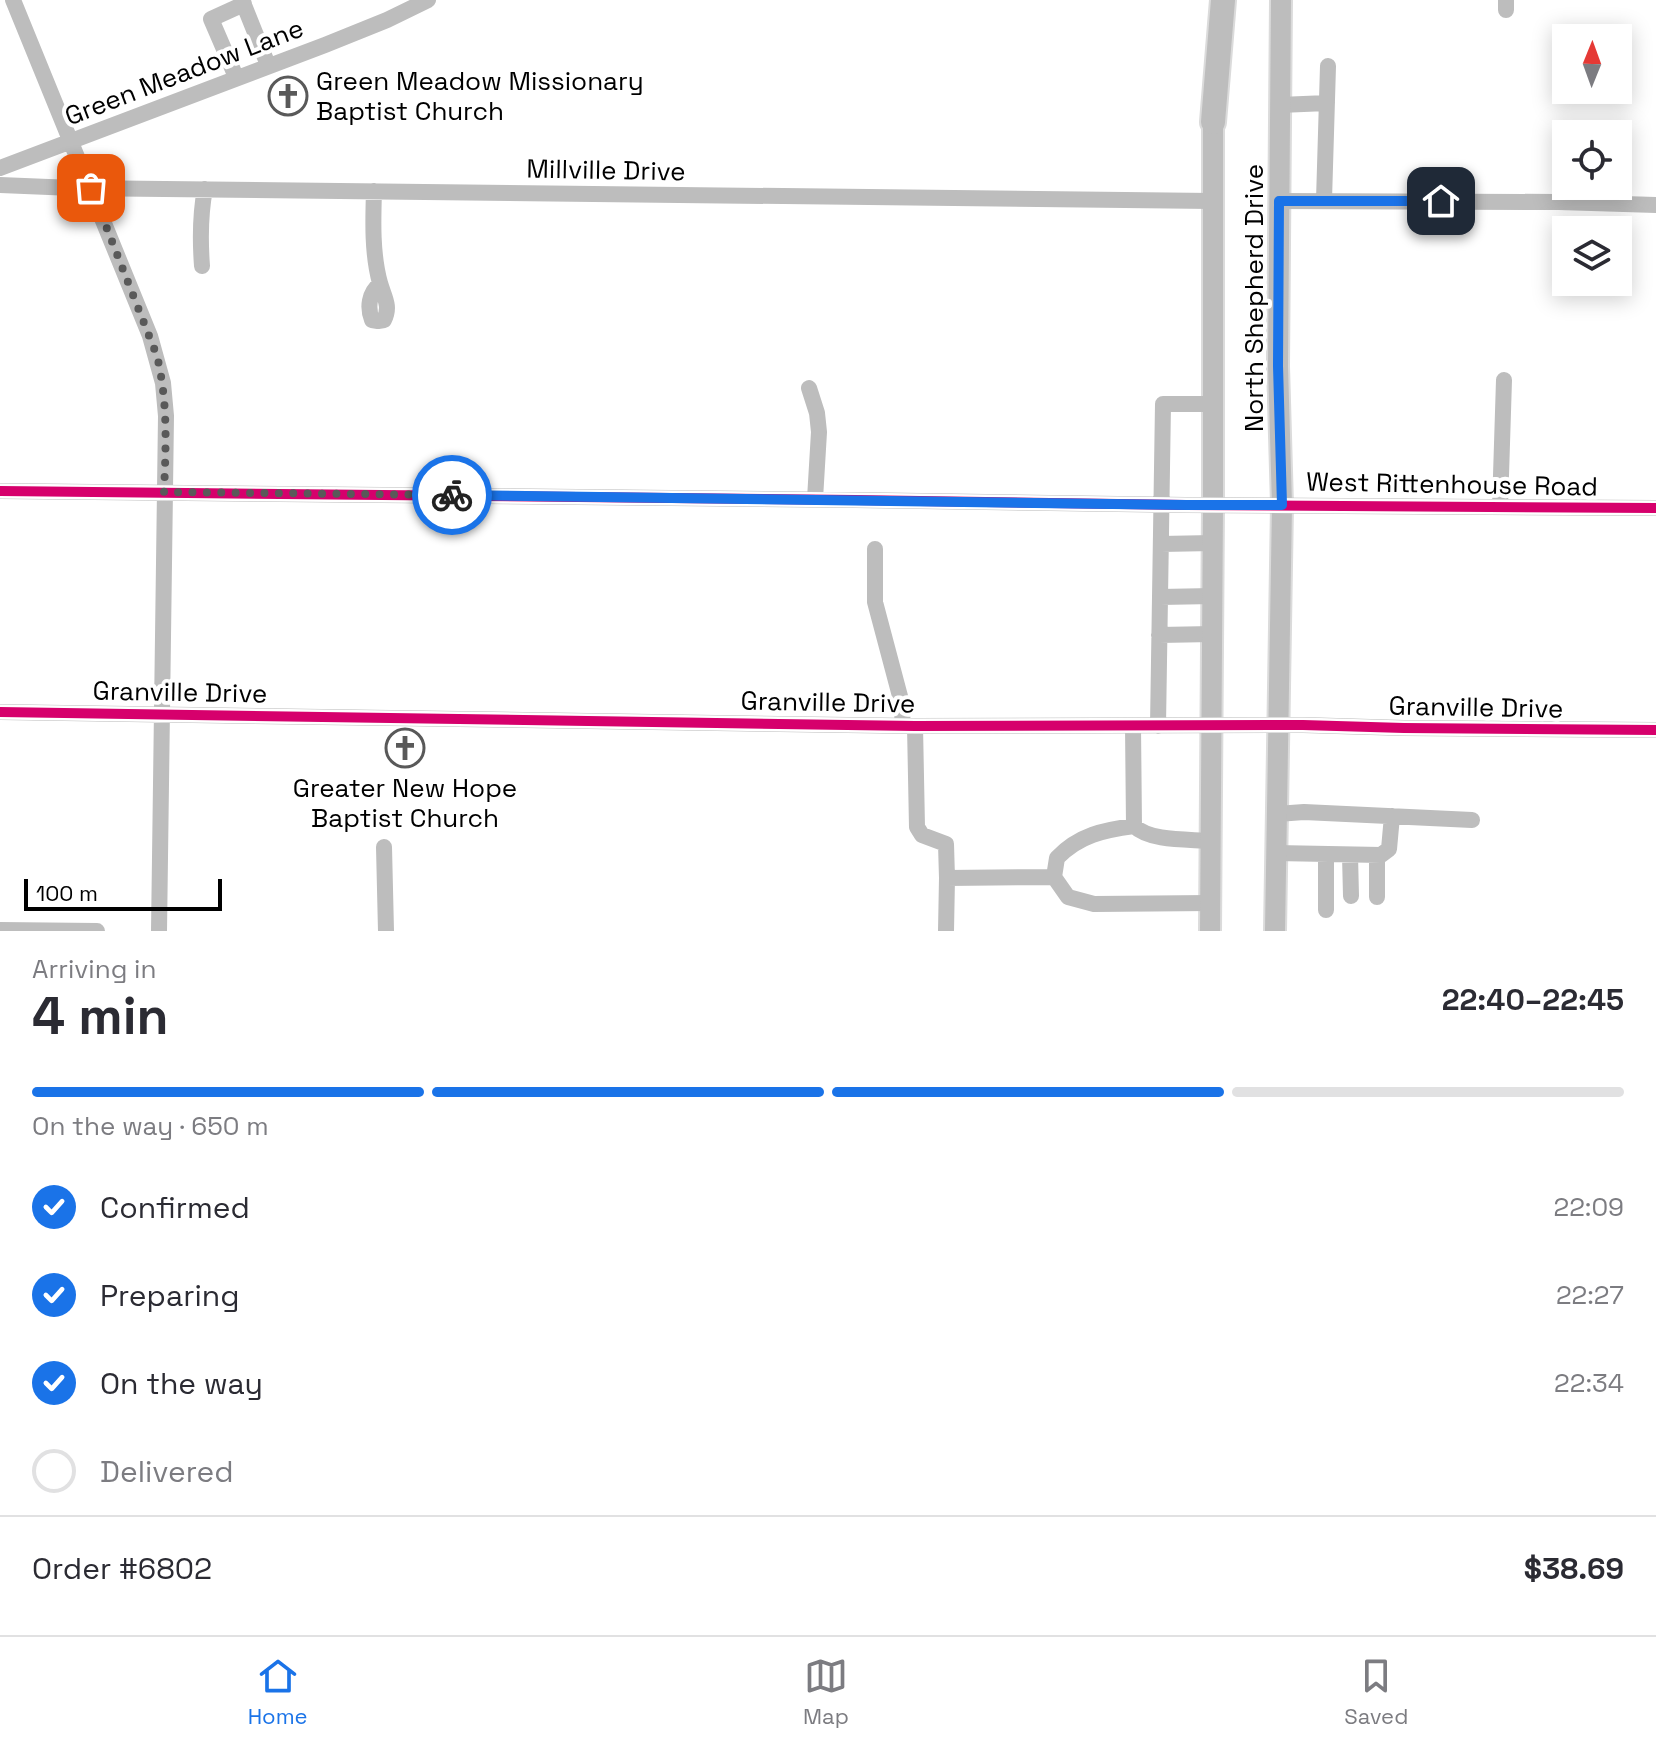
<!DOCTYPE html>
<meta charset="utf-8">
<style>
:root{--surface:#fff;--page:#f7f7f7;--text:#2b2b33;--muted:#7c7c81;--line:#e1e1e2;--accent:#1a73e8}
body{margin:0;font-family:"Space Grotesk",sans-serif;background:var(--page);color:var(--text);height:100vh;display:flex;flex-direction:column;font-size:30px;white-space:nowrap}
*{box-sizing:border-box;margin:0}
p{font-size:26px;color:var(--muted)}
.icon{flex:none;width:44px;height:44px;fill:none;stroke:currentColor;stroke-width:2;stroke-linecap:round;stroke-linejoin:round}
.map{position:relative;height:931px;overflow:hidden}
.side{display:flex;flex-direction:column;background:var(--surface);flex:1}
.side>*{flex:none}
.needle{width:52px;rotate:1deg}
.controls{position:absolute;left:1552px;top:24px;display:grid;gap:16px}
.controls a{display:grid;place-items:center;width:80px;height:80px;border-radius:0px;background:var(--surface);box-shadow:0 4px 20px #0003;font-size:40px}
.scale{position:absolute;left:24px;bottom:20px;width:198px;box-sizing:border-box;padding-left:8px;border:4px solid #000;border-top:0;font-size:22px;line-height:28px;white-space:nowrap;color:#000;-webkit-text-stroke:6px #fff;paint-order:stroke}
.pin{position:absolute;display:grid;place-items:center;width:68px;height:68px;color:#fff;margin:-34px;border-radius:16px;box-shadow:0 4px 12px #0006}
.courier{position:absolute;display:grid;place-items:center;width:80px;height:80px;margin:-40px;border:6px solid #1a73e8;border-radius:50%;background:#fff;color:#222;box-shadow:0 2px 10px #0007}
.overview em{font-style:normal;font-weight:600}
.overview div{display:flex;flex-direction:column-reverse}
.overview{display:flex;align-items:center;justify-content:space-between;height:136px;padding:0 32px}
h1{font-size:52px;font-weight:600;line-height:60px}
.bar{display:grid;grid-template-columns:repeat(4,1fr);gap:12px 8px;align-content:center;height:96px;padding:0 32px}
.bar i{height:10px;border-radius:6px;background:var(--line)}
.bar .active{background:var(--accent)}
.bar p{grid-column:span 4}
.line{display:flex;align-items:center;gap:20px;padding:0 32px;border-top:2px solid var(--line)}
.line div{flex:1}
ol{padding:0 32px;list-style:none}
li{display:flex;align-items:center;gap:24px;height:88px}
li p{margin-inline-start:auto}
li .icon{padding:8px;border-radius:50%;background:var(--accent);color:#fff;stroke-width:4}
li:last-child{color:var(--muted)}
li i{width:44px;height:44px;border:4px solid var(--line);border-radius:50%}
.dock{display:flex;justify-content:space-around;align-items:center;height:112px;border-top:2px solid var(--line);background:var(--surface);font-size:22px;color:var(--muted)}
.dock a{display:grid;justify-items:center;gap:4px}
.dock .active{color:var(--accent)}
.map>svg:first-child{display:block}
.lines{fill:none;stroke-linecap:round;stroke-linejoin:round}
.major-casing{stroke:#dbdbdb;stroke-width:24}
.highway-casing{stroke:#dbdbdb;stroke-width:28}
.minor{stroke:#bdbdbd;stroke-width:16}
.major{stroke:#bdbdbd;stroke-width:20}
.highway{stroke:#bdbdbd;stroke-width:24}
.cycleway-casing{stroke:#fff;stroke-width:15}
.cycleway{stroke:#d6006c;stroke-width:10}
.done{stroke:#595959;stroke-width:8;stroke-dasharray:0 14.4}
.route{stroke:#1a73e8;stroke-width:10}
.labels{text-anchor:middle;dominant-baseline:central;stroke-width:8;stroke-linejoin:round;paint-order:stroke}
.street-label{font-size:26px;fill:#000;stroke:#fff}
.poi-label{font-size:26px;fill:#000;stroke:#fff;text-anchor:start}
</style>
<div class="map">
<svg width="1656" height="931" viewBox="0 0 1656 931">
<rect width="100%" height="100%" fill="#fff"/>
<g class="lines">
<defs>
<path id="major" d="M1210,931L1213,505V107
M1275,931L1282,505L1278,366L1281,0"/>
<path id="highway" d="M1213,122L1223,0"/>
</defs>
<use href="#major" class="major-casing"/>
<use href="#highway" class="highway-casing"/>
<path class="minor" d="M13,0L150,336L163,383L166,416L159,931
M242,0L268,65
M1506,0V10
M236,77L211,19L244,4
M1280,105L1327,103
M0,168L325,45L387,20L428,0
M0,185L73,188L1212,201
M374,191C373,221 372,254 380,283C384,297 391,306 384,320L378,321L372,320C367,307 369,293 380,284
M1324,200L1328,66
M1279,201L1559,202L1656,205
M202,266C200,239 200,215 205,189
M809,388L817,413L819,432L815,499
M0,491L855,500L1186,505L1656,508
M1500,507L1504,380
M1161,544L1213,543
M875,549V602L901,700L903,725
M1160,597L1213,596
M1159,635L1213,634
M0,712L915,726L1303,725L1404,728L1656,730
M915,726L917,827L922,835L946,844L947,878
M1133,726L1134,826
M1158,726L1163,404H1213
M1277,814L1304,812L1472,820
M384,847L386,931
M1276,853L1381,855L1389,849L1392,816
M1350,855L1351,896
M1377,897V855
M1211,903L1094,904L1068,897L1054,877L1057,858C1079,835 1104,830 1134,826C1151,842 1189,839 1211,841
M1326,910V854
M0,930L97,931
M946,931L947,878L1054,877"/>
<use href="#major" class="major"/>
<use href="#highway" class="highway"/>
<defs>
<path id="cycleway" d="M0,491L855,500L1186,505L1656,508
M0,712L915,726L1303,725L1404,728L1656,730"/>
</defs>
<use href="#cycleway" class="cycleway-casing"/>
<use href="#cycleway" class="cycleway"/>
</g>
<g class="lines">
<path class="done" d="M91,188L157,356C168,403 166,444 164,492L452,495"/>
<path class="route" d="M452,495L1186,505H1282L1278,366L1279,201H1441"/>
</g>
<defs>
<symbol id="church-ring" viewBox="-11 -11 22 22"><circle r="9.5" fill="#fff" stroke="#595959" stroke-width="1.5"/><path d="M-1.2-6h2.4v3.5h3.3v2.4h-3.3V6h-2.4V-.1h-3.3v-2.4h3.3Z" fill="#595959"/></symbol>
</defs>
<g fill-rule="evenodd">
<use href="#church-ring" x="266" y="74" width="44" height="44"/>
<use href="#church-ring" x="383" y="726" width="44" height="44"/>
</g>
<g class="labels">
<g class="street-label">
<text transform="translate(184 72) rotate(-21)">Green Meadow Lane</text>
<text transform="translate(606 170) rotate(1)">Millville Drive</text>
<text transform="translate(1254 298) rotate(-90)">North Shepherd Drive</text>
<text transform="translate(1452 484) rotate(1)">West Rittenhouse Road</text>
<text transform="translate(180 692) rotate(1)">Granville Drive</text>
<text transform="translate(828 702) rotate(1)">Granville Drive</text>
<text transform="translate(1476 707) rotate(1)">Granville Drive</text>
</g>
<g class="poi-label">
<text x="316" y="81">Green Meadow Missionary<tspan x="316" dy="30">Baptist Church</tspan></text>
<text x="405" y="788" text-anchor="middle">Greater New Hope<tspan x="405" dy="30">Baptist Church</tspan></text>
</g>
</g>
</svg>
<div class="controls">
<a><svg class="needle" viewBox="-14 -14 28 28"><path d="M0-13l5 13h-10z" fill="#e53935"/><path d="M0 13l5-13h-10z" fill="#7c7c81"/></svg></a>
<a><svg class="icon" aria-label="locate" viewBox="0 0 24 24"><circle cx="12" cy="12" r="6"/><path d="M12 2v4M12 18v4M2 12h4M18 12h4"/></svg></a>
<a><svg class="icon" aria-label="layers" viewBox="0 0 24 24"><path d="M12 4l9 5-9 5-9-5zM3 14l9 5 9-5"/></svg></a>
</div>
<div class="scale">100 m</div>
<div class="pin" style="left:91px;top:188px;background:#ea580c"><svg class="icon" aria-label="bag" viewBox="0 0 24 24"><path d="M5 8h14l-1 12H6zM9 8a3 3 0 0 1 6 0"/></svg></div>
<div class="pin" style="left:1441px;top:201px;background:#1f2937"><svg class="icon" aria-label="home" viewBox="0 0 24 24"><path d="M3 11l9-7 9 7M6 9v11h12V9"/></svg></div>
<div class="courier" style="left:452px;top:495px"><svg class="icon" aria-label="bike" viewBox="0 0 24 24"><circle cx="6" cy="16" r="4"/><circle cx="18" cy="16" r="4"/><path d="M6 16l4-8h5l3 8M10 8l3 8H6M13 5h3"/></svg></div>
</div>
<section class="side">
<div class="overview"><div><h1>4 min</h1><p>Arriving in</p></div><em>22:40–22:45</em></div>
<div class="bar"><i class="active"></i><i class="active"></i><i class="active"></i><i></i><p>On the way · 650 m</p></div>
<ol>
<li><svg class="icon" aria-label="check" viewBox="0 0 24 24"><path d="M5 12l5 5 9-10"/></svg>Confirmed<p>22:09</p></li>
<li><svg class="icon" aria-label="check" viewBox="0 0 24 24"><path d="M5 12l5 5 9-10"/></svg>Preparing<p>22:27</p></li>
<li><svg class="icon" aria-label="check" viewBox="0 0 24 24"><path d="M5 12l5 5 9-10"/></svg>On the way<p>22:34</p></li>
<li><i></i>Delivered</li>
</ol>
<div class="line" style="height:104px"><div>Order #6802</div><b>$38.69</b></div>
</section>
<nav class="dock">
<a class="active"><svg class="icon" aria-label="home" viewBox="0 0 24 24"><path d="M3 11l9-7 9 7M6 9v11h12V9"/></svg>Home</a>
<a><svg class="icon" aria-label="map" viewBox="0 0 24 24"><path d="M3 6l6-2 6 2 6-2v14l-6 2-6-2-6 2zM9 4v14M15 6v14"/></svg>Map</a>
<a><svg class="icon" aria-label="saved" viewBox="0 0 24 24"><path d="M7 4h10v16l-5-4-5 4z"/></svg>Saved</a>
</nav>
